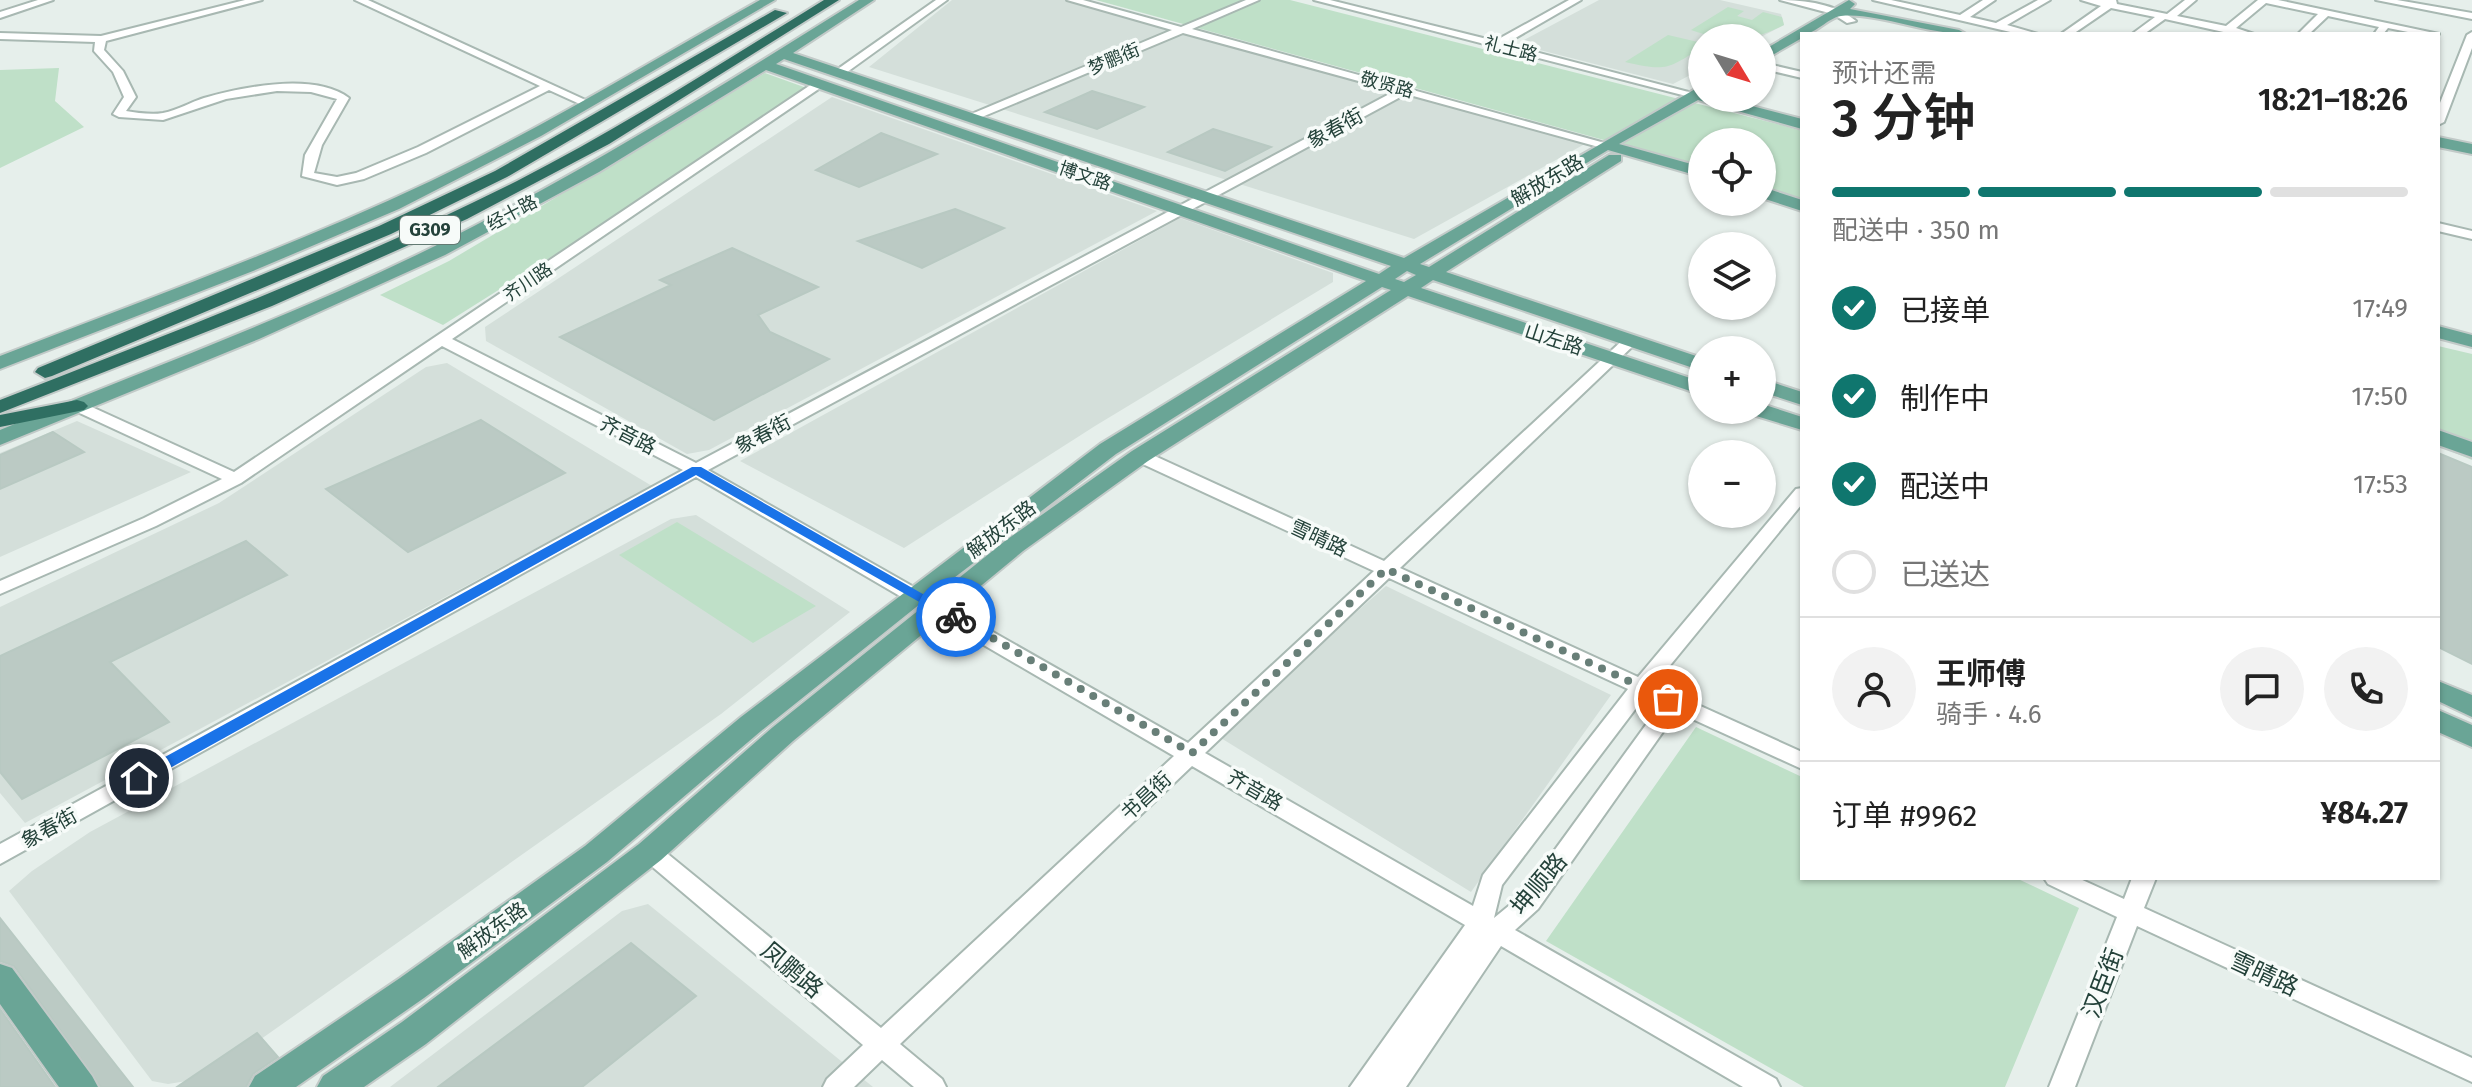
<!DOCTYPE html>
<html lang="zh">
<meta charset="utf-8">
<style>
:root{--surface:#fff;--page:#f2f2f2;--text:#222;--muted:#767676;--line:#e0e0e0;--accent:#0f766e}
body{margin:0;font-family:"Fira Sans","Noto Sans SC",sans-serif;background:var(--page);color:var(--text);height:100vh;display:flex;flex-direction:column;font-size:30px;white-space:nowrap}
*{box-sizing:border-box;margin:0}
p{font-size:26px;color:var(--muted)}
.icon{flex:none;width:44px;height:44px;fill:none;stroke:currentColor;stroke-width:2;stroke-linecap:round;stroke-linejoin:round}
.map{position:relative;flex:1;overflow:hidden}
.sheet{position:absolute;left:1800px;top:32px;width:640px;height:848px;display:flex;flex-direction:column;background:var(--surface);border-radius:0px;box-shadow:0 2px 6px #0004}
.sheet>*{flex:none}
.needle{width:52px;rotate:128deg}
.buttons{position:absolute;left:1688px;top:24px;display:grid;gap:16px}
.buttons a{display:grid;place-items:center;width:88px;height:88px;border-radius:50%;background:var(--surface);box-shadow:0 2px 6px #0004;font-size:40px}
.pin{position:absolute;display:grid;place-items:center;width:68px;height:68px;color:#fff;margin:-34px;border:4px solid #fff;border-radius:50%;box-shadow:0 2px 8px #0007}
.courier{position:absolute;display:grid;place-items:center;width:80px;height:80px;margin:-40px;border:6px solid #1a73e8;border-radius:50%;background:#fff;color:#222;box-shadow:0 2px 10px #0007}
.overview em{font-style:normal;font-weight:600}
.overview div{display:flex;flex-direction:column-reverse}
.overview{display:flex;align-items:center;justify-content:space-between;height:136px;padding:0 32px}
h1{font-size:52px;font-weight:600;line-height:60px}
.bar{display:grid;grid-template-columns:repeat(4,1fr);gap:12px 8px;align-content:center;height:96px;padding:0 32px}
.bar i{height:10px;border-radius:6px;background:var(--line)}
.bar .on{background:var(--accent)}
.bar p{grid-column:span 4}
.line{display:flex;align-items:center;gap:20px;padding:0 32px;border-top:2px solid var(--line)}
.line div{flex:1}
.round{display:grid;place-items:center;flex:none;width:84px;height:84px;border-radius:42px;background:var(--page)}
ol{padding:0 32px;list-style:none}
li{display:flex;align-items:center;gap:24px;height:88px}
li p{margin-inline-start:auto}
li .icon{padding:8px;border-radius:50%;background:var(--accent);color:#fff;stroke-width:4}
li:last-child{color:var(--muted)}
li i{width:44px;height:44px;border:4px solid var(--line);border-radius:50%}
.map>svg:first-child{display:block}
.built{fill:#d4dfda}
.green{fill:#bfe0c8}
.building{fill:#bbcac4;stroke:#b8c9c2;stroke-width:2}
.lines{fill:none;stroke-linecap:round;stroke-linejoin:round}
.minor-casing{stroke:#a8b8b2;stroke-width:4}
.major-casing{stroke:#c2cac8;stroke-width:4}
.highway-casing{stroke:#c2cac8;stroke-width:4}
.minor{fill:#fff;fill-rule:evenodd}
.major{fill:#6aa596;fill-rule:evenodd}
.highway{fill:#2f6f62;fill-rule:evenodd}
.route{fill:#1a73e8}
.done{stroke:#687f78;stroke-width:8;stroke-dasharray:0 14.4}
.labels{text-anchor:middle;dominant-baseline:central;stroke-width:7;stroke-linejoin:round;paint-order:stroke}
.far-street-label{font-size:18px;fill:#24423a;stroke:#f7fbf9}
.shield{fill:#f7fbf9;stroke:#637a73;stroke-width:2}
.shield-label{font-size:18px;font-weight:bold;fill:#24423a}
.street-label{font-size:20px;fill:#24423a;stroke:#f7fbf9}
.near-street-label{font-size:24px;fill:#24423a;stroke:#f7fbf9}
</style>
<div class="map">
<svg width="2472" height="1087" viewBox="0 0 2472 1087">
<rect width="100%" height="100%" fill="#e6efeb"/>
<path class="built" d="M952,0H1089L1592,140L1414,239L869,67Z
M1599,0H1720L1781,14L1784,25L1759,38H1702V69L1673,84L1524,46V40Z
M832,97L1157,211L709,450L687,454L486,341L485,327Z
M1180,218L1333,273V282L1095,426L904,548L740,461Z
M447,363L652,486L25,823L0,793V607L219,503L426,367Z
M77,421L191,472L0,557V453Z
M696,515L850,612L721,714L223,1066L199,1079L168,1084L152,1081L9,891L32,871L90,832L671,519Z
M1386,586L1611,695L1471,892L1216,735Z
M648,904L873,1087H390L622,911Z"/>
<path class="green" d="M1096,0H1290L1781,125L1802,131V201L1762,187V142H1702V167Z
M1728,7L1744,11L1737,16L1752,20L1763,12L1782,17L1784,25C1751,42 1727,43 1691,30Z
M1668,35L1698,42L1702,47C1667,70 1666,71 1625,62Z
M59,68L55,101L84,127L0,168V70Z
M765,73L815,91L443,325L380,295L449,261Z
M2438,346L2472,354V460L2438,446Z
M677,522L816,606L753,643L619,555Z
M1696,727L1802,777V878H2016L2079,908L2005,1087H1804L1546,941Z"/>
<path class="building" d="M1092,91L1144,107L1097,129L1045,112Z
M1213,129L1271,147L1225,171L1168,152Z
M881,133L937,154L859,187L816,170Z
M955,209L1004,228L922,268L858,241Z
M732,248L818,287L758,315L770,332L829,359L714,420L560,337L671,285L660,280Z
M481,420L565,473L408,552L326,489Z
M53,432L84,452L0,489V455Z
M2438,453L2472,467V664L2438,647Z
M246,541L287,575L110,662L169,722L22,799L0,772V656Z
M0,918L133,1087H101L14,966L0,961Z
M631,943L696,996L582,1087H438Z
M0,1009L55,1087H0Z
M257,1033L278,1057L253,1074L246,1087H177Z"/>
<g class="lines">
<defs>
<path id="minor" d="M38,0H53L0,18V12Z
M245,0H262L106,41L104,50L123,71L136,97L126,111C138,113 151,115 163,113C178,110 191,102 204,98C243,87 314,72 349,98L322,145L314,173L337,177L356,173L418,147L540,86L355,0H368L592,103L582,105L549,90L426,153L364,179L337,185L302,176L305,155L337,99L311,92L277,91L226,99L163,120L119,117L113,114L124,97L113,72L94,51L95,42L0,39V33L101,36Z
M936,0H947L843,75H835V71Z
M1067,0H1083L1181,27L1246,0H1259L1192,29L1612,145L1606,149L1406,94L708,470L1188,743L1374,571L1134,460L1132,456L1134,452H1146L1384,561L1626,337H1636V343L1400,568L1638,677L1796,489L1802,488V504L1654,685L1802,752V769L1677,712L1538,909L1515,930L1776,1079L1780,1087H1743L1501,946L1406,1087H1350L1465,925L1192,766L900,1044L942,1079L946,1087H914L882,1060L854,1087H823L827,1079L863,1045L642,858L639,852L642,846L650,843L658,846L881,1028L1174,756L696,477L0,864V844L683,470L442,346L241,483L156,526L0,594V581L144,518L222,479L71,409L69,406L71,403H83L234,472L815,82H823V86L452,339L696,463L1395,91L1183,33L977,119H969V115L1172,30ZM1389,578L1628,689L1483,875L1473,906L1205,753ZM1643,699L1656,711L1522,895L1494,918L1502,885Z
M1314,0H1330L1495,41L1569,0H1581L1505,44L1700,95L1694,98Z
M1780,0C1805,0 1836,4 1856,21L1847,23L1833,14Z
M1873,0H1891L1960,15L1983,0H1995L1970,17L1996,23L2038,0H2050L2007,25L2038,34H2019Z
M2081,0H2116L2117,4L2167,14L2185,0H2196L2177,16L2226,26L2258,0H2278L2439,34H2418L2388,28L2383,34H2374L2379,27L2328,16L2309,34H2298L2318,14L2266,3L2236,28L2254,34L2228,33L2165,19L2144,34H2132L2155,17L2111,8L2073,34H2061L2101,6Z
M2376,0H2397L2472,13V19Z
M2472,32V48L2444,122L2438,125V108L2467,35Z
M1772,65L1802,72V78L1768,70V66Z
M2438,223L2472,231V239L2438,231Z
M2044,878H2078L2124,899L2132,878H2156L2144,908L2472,1058V1082L2137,926L2075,1087H2049L2117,917L2048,884Z"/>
<path id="major" d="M760,0H775L541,136L399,209L253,271L0,369V356C145,300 291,247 431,181C544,127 651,61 760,0Z
M859,0H874L793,53L1404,258L1697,88L1702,87V98H1721L1802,119V129L1698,100L1619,144L1702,167V177L1608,150L1420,264L1429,267L1609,155H1621V161L1446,272L1702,358V371L1433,280L1421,288L1702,382V395L1408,296L1148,461L1023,551L793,741L661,860L426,1044L364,1087H317L323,1076L402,1022L639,844L773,727L1005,541L1132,451L1391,290L1382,287L1116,454L925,600L761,731L607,862L424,998L296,1087H249L255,1076L400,978L585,846L741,717L1100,444L1366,281L766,70L599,172L445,255L259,339L0,445V430C145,370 294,316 435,246C582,173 720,87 859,0ZM784,59L1391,266L1379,274L776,64ZM1407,271L1416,275L1404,282L1395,279Z
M1849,0L1855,4L1850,9L1959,30L1966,34C1926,34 1875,12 1841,16C1827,18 1817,34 1802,34V38L1762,61V51Z
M2438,137L2472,144V154L2438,147Z
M1762,187L1802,200V211L1762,198Z
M2438,326L2472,335V347L2438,338Z
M1762,379L1802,392V405L1762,392Z
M1762,404L1802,417V430L1753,415L1750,410H1762Z
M2438,430L2472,442V457L2438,445Z
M2438,681L2472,695V717L2438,701Z
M2438,710L2472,725V747L2438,732Z
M0,964L12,968L92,1076L98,1087H59L0,1004Z"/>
<path id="highway" d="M824,0H839L609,144L467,219L272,306L0,413V400C174,332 350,265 517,181C623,127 723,62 824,0Z
M775,10L787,13L507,177L391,234L52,376L45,378L35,372L38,368L379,226L495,171Z
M77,400L84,402L88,406L84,410L0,427V415Z"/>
</defs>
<use href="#minor" class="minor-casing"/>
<use href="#major" class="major-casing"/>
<use href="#highway" class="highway-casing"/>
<use href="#minor" class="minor"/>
<use href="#major" class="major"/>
<use href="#highway" class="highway"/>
</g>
<path class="route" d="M692,467H701L963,617L956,621L951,620L696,475L145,782L139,783L131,778L134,774Z"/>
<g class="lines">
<path class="done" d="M956,617L1192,753L1386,569L1668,699"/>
</g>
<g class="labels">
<g class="far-street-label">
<text transform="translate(1511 49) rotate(14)">礼士路</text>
<text transform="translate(1114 59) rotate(-23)">梦鹏街</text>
<text transform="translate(1387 85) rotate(15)">敬贤路</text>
<text transform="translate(1085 176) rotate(19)">博文路</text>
<text transform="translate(512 213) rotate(-28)">经十路</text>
<text transform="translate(528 282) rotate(-34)">齐川路</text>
</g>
<rect class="shield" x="400" y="216" width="60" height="28" rx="6"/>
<g class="shield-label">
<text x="430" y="230">G309</text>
</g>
<g class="street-label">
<text transform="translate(1335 128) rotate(-29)">象春街</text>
<text transform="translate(1547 180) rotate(-31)">解放东路</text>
<text transform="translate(1554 339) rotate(18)">山左路</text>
<text transform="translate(763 434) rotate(-28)">象春街</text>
<text transform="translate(628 435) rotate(27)">齐音路</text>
<text transform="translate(1001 529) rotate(-37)">解放东路</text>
<text transform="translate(1319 538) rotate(25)">雪晴路</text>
<text transform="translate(1255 790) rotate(30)">齐音路</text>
<text transform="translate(1146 796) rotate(-43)">书昌街</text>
<text transform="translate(49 828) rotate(-29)">象春街</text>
<text transform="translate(492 930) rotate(-36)">解放东路</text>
</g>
<g class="near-street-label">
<text transform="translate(1539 884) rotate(-50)">坤顺路</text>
<text transform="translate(792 970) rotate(40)">凤鹏路</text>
<text transform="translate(2264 974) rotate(25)">雪晴路</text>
<text transform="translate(2103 983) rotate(-69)">汉臣街</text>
</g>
</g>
</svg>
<div class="buttons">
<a><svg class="needle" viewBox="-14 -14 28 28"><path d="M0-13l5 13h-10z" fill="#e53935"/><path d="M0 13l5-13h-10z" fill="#767676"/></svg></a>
<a><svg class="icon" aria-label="locate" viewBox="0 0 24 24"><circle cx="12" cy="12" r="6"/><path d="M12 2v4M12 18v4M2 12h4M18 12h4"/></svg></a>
<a><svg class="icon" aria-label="layers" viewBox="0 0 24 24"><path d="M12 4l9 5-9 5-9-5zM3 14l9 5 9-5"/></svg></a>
<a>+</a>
<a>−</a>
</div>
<div class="pin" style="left:1668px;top:699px;background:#ea580c"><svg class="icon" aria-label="bag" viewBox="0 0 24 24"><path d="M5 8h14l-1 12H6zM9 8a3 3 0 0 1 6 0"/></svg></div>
<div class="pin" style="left:139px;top:778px;background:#1f2937"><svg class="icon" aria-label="home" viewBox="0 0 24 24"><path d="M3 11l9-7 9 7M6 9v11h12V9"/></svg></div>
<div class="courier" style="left:956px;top:617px"><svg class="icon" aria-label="bike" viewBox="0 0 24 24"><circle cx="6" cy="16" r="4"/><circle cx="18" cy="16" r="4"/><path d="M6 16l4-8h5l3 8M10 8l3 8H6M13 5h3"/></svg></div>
<section class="sheet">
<div class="overview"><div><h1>3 分钟</h1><p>预计还需</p></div><em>18:21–18:26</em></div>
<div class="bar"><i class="on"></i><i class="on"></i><i class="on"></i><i></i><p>配送中 · 350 m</p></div>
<ol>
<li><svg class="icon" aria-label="check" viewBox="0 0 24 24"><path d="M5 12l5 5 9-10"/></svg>已接单<p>17:49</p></li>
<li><svg class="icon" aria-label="check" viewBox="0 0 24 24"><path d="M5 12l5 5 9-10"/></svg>制作中<p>17:50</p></li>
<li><svg class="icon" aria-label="check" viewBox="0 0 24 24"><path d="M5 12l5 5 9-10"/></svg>配送中<p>17:53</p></li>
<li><i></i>已送达</li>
</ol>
<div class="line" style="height:144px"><a class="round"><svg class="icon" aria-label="person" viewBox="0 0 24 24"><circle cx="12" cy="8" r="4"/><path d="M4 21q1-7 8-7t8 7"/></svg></a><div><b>王师傅</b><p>骑手 · 4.6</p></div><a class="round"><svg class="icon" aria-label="chat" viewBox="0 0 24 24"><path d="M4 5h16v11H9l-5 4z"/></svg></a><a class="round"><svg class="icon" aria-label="phone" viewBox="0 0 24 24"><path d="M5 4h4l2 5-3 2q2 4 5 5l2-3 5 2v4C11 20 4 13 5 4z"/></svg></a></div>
<div class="line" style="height:104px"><div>订单 #9962</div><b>¥84.27</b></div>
</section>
</div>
